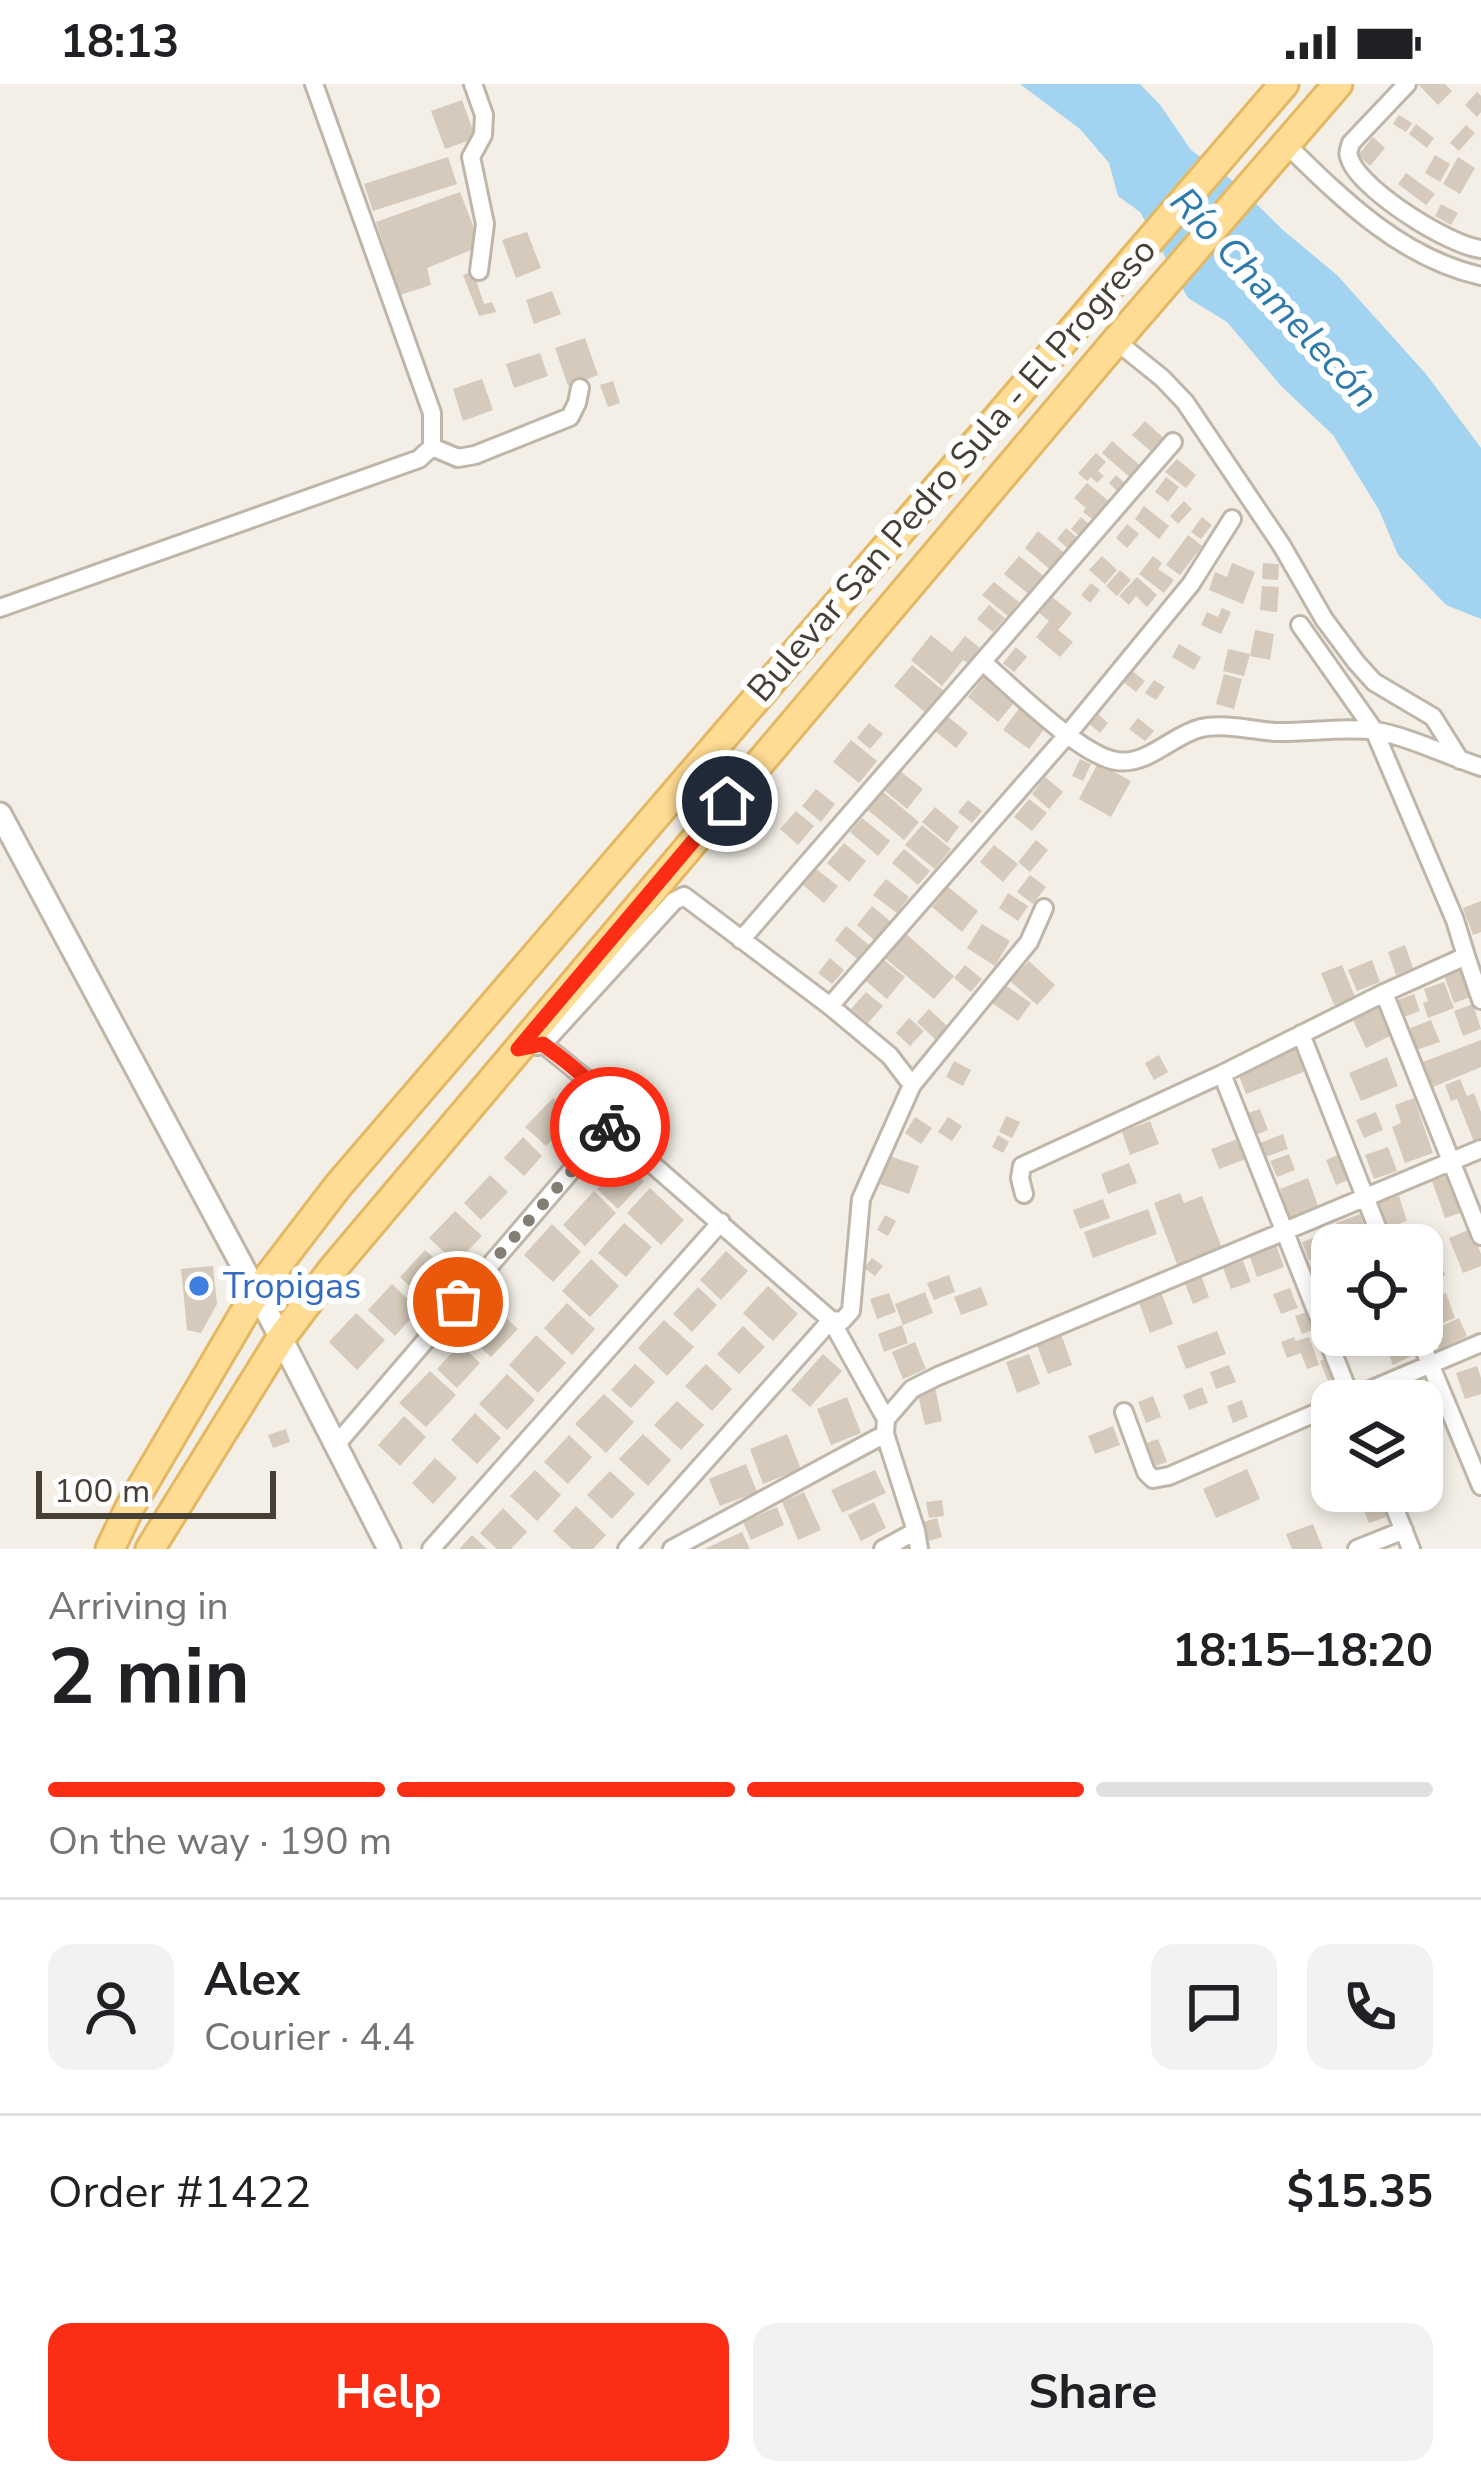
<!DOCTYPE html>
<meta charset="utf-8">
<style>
:root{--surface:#fff;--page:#f2f2f2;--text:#202124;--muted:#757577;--line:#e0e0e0;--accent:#fb2e15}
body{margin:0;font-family:"Nunito Sans",sans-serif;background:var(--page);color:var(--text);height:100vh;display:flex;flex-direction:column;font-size:45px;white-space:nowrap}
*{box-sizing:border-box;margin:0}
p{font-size:39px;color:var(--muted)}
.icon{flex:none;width:66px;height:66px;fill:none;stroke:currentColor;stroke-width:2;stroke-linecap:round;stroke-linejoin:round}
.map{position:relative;height:1465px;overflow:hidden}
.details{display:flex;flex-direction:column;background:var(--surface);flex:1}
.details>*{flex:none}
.tools{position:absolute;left:1311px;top:1140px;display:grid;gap:24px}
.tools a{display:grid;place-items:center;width:132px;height:132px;border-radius:24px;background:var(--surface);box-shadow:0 6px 18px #0003;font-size:60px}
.scale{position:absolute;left:36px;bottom:30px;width:240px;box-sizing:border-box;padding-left:12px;border:6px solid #463f35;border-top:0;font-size:33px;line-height:42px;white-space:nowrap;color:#463f35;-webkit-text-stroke:9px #fff;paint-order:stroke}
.pin{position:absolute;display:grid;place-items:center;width:102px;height:102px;color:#fff;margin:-51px;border:6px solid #fff;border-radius:50%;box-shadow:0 3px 12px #0007}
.courier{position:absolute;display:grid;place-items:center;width:120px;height:120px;margin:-60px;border:9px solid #fb2e15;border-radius:50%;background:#fff;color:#222;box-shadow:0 3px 15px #0007}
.overview em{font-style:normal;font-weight:700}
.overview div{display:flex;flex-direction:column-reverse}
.overview{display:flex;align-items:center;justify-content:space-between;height:204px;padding:0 48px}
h1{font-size:78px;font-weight:700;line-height:90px}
.bar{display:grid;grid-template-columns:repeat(4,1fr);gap:18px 12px;align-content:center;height:144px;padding:0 48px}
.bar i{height:15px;border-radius:9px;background:var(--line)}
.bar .selected{background:var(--accent)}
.bar p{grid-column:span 4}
.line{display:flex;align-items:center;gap:30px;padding:0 48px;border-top:3px solid var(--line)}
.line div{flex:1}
.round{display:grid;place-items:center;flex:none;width:126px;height:126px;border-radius:24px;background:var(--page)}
.cta{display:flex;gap:24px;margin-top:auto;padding:24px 48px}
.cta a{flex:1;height:138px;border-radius:24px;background:var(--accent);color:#fff;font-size:48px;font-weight:700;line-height:138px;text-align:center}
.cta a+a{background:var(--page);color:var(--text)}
.status{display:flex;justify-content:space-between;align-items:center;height:84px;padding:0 60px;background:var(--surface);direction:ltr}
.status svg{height:33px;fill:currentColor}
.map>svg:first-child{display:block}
.water{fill:#a2d4f1}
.building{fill:#d5cabb}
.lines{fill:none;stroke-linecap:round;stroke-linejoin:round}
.minor-casing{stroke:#bfb6a9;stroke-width:22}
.tertiary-casing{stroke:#bfb6a9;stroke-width:27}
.primary-casing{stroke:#e4b863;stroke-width:33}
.minor{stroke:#fff;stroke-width:16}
.tertiary{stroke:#fff;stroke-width:21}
.primary{stroke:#ffdc94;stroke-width:27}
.done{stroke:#837d73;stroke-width:12;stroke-dasharray:0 21.6}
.route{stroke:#fb2e15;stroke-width:15}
.shop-dot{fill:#3f7fe0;stroke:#fff;stroke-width:4.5}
.labels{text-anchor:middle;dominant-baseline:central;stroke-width:12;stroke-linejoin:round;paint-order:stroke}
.street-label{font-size:36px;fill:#463f35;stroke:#fff}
.shop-label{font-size:36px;fill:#366cbe;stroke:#fff;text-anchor:start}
.water-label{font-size:39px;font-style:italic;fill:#2d7aab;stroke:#fff}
</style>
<div class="status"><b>18:13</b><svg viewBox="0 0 49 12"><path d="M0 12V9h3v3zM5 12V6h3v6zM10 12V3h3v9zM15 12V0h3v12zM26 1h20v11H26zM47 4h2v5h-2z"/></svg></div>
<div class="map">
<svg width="1481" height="1465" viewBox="0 0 1481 1465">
<rect width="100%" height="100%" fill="#f3efe6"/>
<path class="water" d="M1020,0H1140L1161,22L1191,66L1233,97L1283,146L1337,191L1426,290L1481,364V535L1446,521L1398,471L1379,426L1333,351L1281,302L1227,238L1188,214L1140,128L1118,112L1109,79L1080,45Z"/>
<path class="building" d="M1418,0H1445L1452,7L1438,21Z
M1477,8L1481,12V28L1477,33L1465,21Z
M462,16L476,54L445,65L431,27Z
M1399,31L1412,39L1406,48L1393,40Z
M1416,40L1434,54L1427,64L1409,50Z
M1466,41L1475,49L1459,67L1450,59Z
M1373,53L1385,64L1370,82L1358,71Z
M1435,71L1450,80L1440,98L1425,89Z
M448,73L457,100L373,127L364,100Z
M1458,73L1475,84L1460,110L1443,100Z
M1406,89L1435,110L1426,121L1398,100Z
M460,108L481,162L427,184L431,201L400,211L376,138Z
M1441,120L1458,129L1451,141L1435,132Z
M527,148L541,184L516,194L502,156Z
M473,187L484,220L492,218L496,228L479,232L463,191Z
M552,207L561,230L534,240L526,216Z
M585,254L598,291L568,302L555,264Z
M540,269L548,292L514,304L506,280Z
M482,295L493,326L463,337L453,305Z
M613,297L620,319L608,323L600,301Z
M1145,337L1168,358L1156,372L1132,351Z
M1112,357L1143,384L1133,396L1102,369Z
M1096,369L1106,378L1098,387L1104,392L1097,399L1091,393L1087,397L1078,389Z
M1177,375L1196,391L1186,404L1165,388Z
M1116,391L1128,402L1120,410L1109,399Z
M1166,393L1179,403L1168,418L1155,408Z
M1087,399L1111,419L1096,438L1083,428L1086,424L1074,414Z
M1184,417L1192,425L1178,440L1170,432Z
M1144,422L1169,442L1159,455L1135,435Z
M1081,433L1091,442L1082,454L1071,445Z
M1202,433L1212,441L1201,455L1191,448Z
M1127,440L1139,450L1127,464L1116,454Z
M1066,444L1079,455L1070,466L1057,455Z
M1038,447L1067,471L1053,488L1025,464Z
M1188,451L1202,462L1180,491L1166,481Z
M1019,472L1046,494L1031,512L1004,490Z
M1102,472L1117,486L1105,500L1089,486Z
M1153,472L1162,479L1158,485L1174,496L1164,509L1139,490Z
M1232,479L1255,488L1243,520L1209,506L1215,488L1227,493Z
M1263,479L1279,480L1278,496L1262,495Z
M1120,486L1131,496L1117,512L1106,502Z
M1137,493L1157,511L1147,523L1136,512L1129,521L1119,512Z
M994,498L1019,518L1008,532L982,511Z
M1091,499L1100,506L1090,519L1081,511Z
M1262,502L1279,503L1277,528L1260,526Z
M1052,513L1072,529L1058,546L1073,558L1060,573L1036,553L1049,537L1039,529Z
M989,521L1005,534L993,548L977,535Z
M1222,524L1231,528L1221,550L1201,541L1207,528L1218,533Z
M1255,546L1274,550L1270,576L1250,572Z
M931,551L952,568L965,552L980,564L968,579L963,576L942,602L911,576Z
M1179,560L1201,573L1194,586L1172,573Z
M1016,563L1027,573L1014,588L1003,579Z
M1228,565L1250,570L1244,592L1223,587Z
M912,581L944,607L926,629L894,602Z
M1130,585L1145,597L1136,608L1121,596Z
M989,587L1020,612L998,638L968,613Z
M1224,590L1242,595L1234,625L1216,620Z
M1154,596L1165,603L1156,616L1145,609Z
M1023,619L1049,639L1029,665L1003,646Z
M1097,629L1108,639L1100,649L1088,639Z
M947,632L968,649L956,664L935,647Z
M1138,634L1154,647L1145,657L1129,645Z
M869,639L883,650L870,665L857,654Z
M851,656L877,677L859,699L833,678Z
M1080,675L1091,680L1083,697L1072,692Z
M1098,679L1131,697L1111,733L1079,715Z
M900,687L923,705L907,725L884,706Z
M1045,693L1063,708L1049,725L1032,710Z
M816,705L835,720L821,738L802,722Z
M882,707L919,738L904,756L868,726Z
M1029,715L1047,729L1032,747L1014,733Z
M968,716L982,727L972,739L958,728Z
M935,723L959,743L947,759L922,738Z
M796,727L814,742L798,761L780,745Z
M862,734L890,757L878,772L850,748Z
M922,741L951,765L935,785L905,761Z
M1036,756L1048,766L1030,788L1018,778Z
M844,759L866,777L849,798L827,779Z
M994,761L1018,780L1003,798L980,778Z
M904,765L930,787L918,801L892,779Z
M815,784L838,802L824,819L802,800Z
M1030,791L1046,803L1033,820L1017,808Z
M886,795L909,813L897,829L873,811Z
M948,803L978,827L962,848L932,823Z
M1008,809L1028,822L1018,837L999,824Z
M1481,817V848L1473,851L1463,824Z
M872,822L891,838L875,857L857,841Z
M982,840L1010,857L995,882L967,864Z
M846,842L869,861L857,875L835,856Z
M905,849L954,892L934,915L885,874Z
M1405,861L1413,884L1396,891L1388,868Z
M830,874L844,886L832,900L818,889Z
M883,875L905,893L887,915L866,897Z
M1372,876L1380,898L1357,907L1348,886Z
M1029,877L1055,901L1037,921L1010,897Z
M965,881L982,895L971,908L954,894Z
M1342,881L1355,913L1334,921L1321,889Z
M1462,885L1473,912L1454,919L1444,891Z
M1444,898L1454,924L1428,934L1423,919L1428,917L1424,905Z
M1005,901L1031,919L1018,937L992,919Z
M866,908L883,922L868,939L851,925Z
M1414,910L1420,927L1401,934L1395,917Z
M1473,920L1481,945L1463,952L1454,927Z
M1378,922L1392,951L1366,964L1352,934Z
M929,925L948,943L936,956L917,938Z
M909,934L924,947L910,962L896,949Z
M1431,936L1440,958L1416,966L1408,945Z
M1481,956V983L1433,1003L1423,978Z
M1297,963L1306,987L1246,1010L1237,987Z
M1159,971L1168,988L1154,996L1145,979Z
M1387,973L1398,1002L1361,1017L1349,989Z
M954,977L971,986L963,1002L946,993Z
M1460,995L1467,1012L1474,1009L1481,1028V1056L1474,1058L1457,1015L1451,1017L1445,1001Z
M553,1014L574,1033L546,1062L525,1043Z
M1414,1014L1433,1069L1405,1079L1392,1043L1401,1039L1395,1021Z
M1260,1025L1268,1046L1256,1051L1248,1029Z
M1376,1028L1383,1046L1364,1054L1356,1036Z
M1006,1032L1020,1038L1012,1054L999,1048Z
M915,1033L932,1044L921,1060L905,1049Z
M948,1033L962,1042L952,1057L938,1048Z
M1150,1037L1159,1060L1130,1071L1122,1048Z
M1283,1050L1288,1065L1265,1073L1260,1059Z
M998,1051L1009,1058L1003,1069L992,1063Z
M523,1053L542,1072L524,1092L504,1074Z
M1238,1055L1246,1075L1219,1085L1211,1065Z
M1388,1063L1397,1087L1374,1095L1365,1071Z
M1342,1069L1353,1094L1336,1101L1326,1076Z
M1289,1070L1295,1086L1277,1093L1270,1077Z
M889,1072L919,1082L909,1110L880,1100Z
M623,1078L644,1097L618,1125L597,1105Z
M1129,1079L1137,1099L1108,1110L1101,1090Z
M1452,1090L1466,1127L1445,1134L1432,1097Z
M490,1091L508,1108L481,1136L464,1119Z
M1308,1094L1320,1127L1292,1138L1280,1105Z
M650,1104L684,1136L661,1161L627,1129Z
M594,1107L616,1129L585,1162L563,1141Z
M1180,1109L1184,1119L1202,1112L1222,1164L1178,1183L1154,1119Z
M1399,1112L1407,1137L1387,1144L1378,1119Z
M1103,1115L1110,1134L1080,1145L1073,1126Z
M1148,1125L1157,1150L1093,1174L1084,1148Z
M455,1127L482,1152L456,1179L429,1154Z
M1360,1130L1370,1158L1348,1161L1347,1157L1343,1158L1336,1139Z
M885,1131L896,1137L888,1152L877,1146Z
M624,1139L652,1163L626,1193L598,1169Z
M552,1140L581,1168L553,1198L524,1171Z
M1471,1145L1481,1170V1182L1463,1189L1449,1154Z
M1324,1150L1331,1168L1309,1176L1302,1158Z
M1276,1161L1284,1183L1257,1193L1249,1171Z
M1435,1165L1445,1191L1422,1200V1170Z
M425,1166L450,1188L424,1216L400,1193Z
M726,1167L748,1187L721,1216L700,1196Z
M872,1174L883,1182L875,1192L864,1184Z
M591,1175L619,1202L590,1233L562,1207Z
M1243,1177L1251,1198L1231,1205L1223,1184Z
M213,1182L217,1220L201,1249L187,1246L181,1185Z
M1332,1187V1219L1323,1223L1319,1212L1330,1208L1324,1190Z
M949,1191L955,1208L934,1216L927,1199Z
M1201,1191L1209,1213L1193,1220L1184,1197Z
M392,1200L419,1226L395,1252L368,1226Z
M768,1202L798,1230L773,1257L743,1229Z
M698,1203L717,1221L692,1248L673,1230Z
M981,1203L988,1221L961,1231L954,1213Z
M1290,1204L1298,1224L1281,1230L1273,1210Z
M925,1208L933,1229L903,1241L895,1220Z
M1161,1208L1173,1240L1150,1249L1138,1216Z
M889,1209L896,1228L877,1235L870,1215Z
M1446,1209L1455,1234L1432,1243L1423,1218Z
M487,1216L518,1245L491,1273L460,1245Z
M567,1219L595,1245L572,1271L544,1244Z
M1313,1226L1320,1243L1302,1250L1295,1232Z
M356,1229L385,1256L357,1286L329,1258Z
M1459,1234L1467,1252L1439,1265L1431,1247Z
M664,1236L694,1263L667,1292L638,1264Z
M902,1241L908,1259L884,1268L878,1250Z
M743,1242L765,1263L739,1290L717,1270Z
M1217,1247L1226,1270L1186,1285L1177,1262Z
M1061,1250L1072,1281L1048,1290L1036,1259Z
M536,1251L566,1279L538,1309L509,1281Z
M1415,1251L1421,1267L1393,1281L1382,1252Z
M1294,1253L1296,1257L1309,1253L1319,1281L1307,1285L1301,1269L1287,1274L1281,1258Z
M915,1258L926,1285L903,1295L892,1268Z
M460,1260L480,1279L457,1304L437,1285Z
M823,1270L842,1287L810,1323L791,1306Z
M1029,1270L1040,1300L1017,1309L1006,1278Z
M1328,1273L1337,1293L1328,1297L1320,1277Z
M635,1280L655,1298L631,1324L611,1306Z
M706,1280L732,1305L712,1327L685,1302Z
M1229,1281L1236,1298L1216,1305L1210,1288Z
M1477,1282L1481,1294V1310L1465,1315L1456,1289Z
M430,1287L456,1311L426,1343L399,1319Z
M507,1290L535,1316L507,1346L479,1320Z
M935,1303L942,1337L925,1341L917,1307Z
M1202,1303L1208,1319L1189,1326L1183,1311Z
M604,1310L634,1338L606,1369L575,1340Z
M1153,1312L1161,1333L1146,1339L1138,1318Z
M847,1313L861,1349L831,1361L817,1325Z
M1242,1316L1248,1333L1233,1339L1227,1322Z
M677,1317L704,1341L681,1366L654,1341Z
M475,1329L501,1354L477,1380L451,1356Z
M404,1332L426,1353L400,1382L378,1361Z
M1113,1342L1120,1361L1095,1370L1088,1352Z
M286,1345L290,1358L273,1364L268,1351Z
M643,1350L671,1376L648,1402L619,1375Z
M787,1350L801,1385L763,1400L750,1365Z
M569,1351L592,1373L568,1400L544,1378Z
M1158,1355L1167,1378L1147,1385L1138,1362Z
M435,1374L457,1394L433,1420L412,1399Z
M746,1380L757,1408L720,1422L709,1395Z
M1247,1385L1260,1415L1216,1434L1203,1405Z
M535,1386L561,1411L537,1437L510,1412Z
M875,1386L886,1409L842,1429L831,1406Z
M610,1387L635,1410L612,1435L587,1411Z
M1434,1388L1442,1409L1423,1415L1420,1407L1422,1393Z
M804,1408L821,1446L798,1456L782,1418Z
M1381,1412L1389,1432L1369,1439L1361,1420Z
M942,1416L944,1432L929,1434L926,1418Z
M874,1418L886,1444L861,1457L848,1431Z
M576,1422L606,1451L593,1465H572L553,1447Z
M777,1423L784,1441L751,1456L743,1438Z
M503,1424L527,1448L511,1465H497L480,1449Z
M937,1434L942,1453L929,1457L923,1438Z
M1313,1440L1323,1465H1292L1286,1450Z
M742,1448L750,1465H704Z
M472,1451L487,1465H459Z"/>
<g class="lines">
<defs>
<path id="minor" d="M473,0L484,31L483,51L471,73L485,140L479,187
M1407,0L1351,59C1348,70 1347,68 1351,78C1365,108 1448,161 1481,165
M1286,60C1343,116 1401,174 1481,192
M1116,257L1162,294L1185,318L1282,462L1324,535L1356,578L1374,598L1433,633L1460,676
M432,363L458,374L475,371L570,333L577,319L580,304
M0,524L419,375L432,363V329L314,0
M1300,541L1374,646L1455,836L1466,872
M984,579C1014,605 1080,671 1116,677C1148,682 1172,651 1201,644C1223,639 1252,646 1275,648C1305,649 1348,642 1376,647C1410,653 1448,672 1481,683
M741,856L1173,358
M1384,909L1481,1152
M830,922L1068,650L1191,500L1232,435
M1301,950L1384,1161
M543,960L595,1002L604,1013L621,1053L831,1236L886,1335L885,1350L916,1447L919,1465
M537,962L543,960L674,817L684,812L830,922L890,972L912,1001
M1222,990L1352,1317
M1024,1110L1020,1094L1022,1082L1222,990L1384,909L1466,872L1481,916
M1418,1251L1481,1402
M1344,1317L1481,1259
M1124,1328L1146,1388L1153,1395L1169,1392L1332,1322
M886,1335L912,1305L938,1292L1481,1065
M335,1362L613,1038
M1388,1407L1411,1465
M431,1465L721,1138
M627,1465L831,1236L842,1237L851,1227L861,1115L912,1001L1029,858L1044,824
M672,1465L885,1350
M883,1465L916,1447
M1357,1465L1404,1446"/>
<path id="tertiary" d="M0,730L281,1254L389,1465"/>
<path id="primary" d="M110,1465L130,1423L256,1209L338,1102L1284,0
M150,1465L281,1254L332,1186L1116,257L1338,0"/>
</defs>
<use href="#minor" class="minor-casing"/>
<use href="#tertiary" class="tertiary-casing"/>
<use href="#primary" class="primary-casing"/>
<use href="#minor" class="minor"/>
<use href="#tertiary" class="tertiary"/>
<use href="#primary" class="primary"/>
</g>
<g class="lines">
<path class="done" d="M458,1218L610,1043"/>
<path class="route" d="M610,1043L614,1038C602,1001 572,983 543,960L518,965L727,717"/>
</g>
<circle class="shop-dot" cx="199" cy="1202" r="12"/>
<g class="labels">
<g class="street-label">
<text transform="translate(952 386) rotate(-49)">Bulevar San Pedro Sula - El Progreso</text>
</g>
<g class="shop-label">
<text x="223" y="1202">Tropigas</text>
</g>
<g class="water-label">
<text transform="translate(1274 214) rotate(47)">Río Chamelecón</text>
</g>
</g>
</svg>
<div class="tools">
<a><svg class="icon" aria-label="locate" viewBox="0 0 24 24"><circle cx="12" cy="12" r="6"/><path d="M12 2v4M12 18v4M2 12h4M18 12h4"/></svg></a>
<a><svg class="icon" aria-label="layers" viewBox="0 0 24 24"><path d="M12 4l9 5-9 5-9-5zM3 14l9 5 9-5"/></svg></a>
</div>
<div class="scale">100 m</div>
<div class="pin" style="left:458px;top:1218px;background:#ea580c"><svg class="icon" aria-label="bag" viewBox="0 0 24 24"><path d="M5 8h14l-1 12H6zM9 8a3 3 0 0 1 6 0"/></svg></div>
<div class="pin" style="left:727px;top:717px;background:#1f2937"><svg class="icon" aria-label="home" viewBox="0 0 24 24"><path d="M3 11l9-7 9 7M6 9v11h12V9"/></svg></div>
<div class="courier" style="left:610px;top:1043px"><svg class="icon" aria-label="bike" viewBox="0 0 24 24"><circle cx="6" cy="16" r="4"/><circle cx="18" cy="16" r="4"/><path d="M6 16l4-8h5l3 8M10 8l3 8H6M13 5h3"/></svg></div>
</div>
<section class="details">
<div class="overview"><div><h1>2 min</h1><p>Arriving in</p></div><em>18:15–18:20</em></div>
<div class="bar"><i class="selected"></i><i class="selected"></i><i class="selected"></i><i></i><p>On the way · 190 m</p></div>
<div class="line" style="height:216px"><a class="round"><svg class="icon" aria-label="person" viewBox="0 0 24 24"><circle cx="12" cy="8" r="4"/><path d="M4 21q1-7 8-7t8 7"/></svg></a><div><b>Alex</b><p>Courier · 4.4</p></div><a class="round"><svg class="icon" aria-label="chat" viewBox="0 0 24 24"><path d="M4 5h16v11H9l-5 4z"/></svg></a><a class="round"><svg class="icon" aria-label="phone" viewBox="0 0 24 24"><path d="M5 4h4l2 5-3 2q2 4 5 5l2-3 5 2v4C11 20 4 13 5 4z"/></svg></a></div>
<div class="line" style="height:156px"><div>Order #1422</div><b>$15.35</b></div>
<div class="cta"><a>Help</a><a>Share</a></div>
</section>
